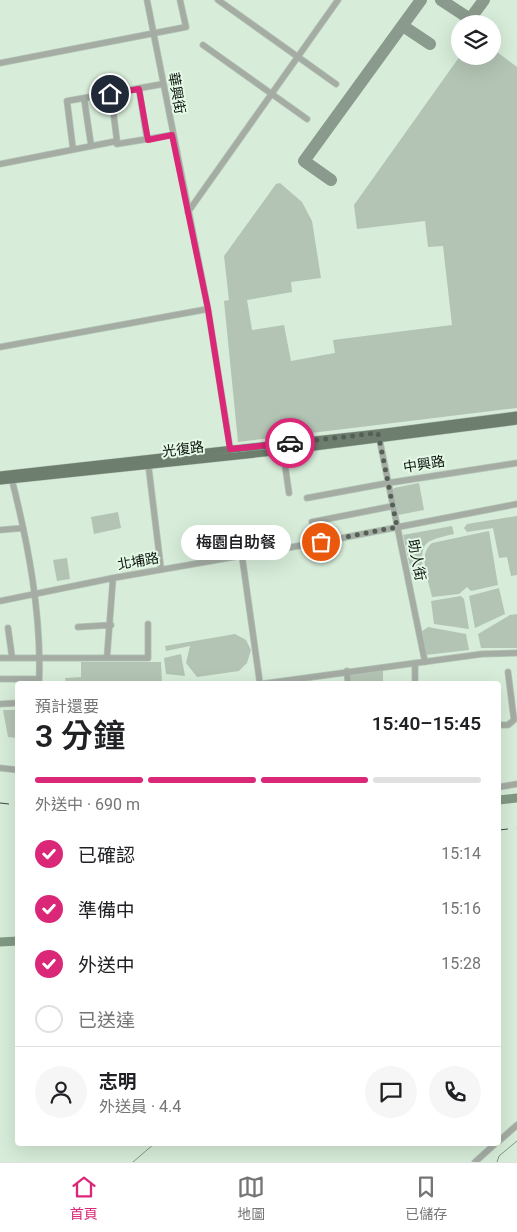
<!DOCTYPE html>
<html lang="zh-TW">
<meta charset="utf-8">
<style>
:root{--surface:#fff;--page:#f6f6f6;--text:#202124;--muted:#757577;--line:#e0e0e0;--accent:#db2777}
body{margin:0;font-family:Roboto,"Noto Sans TC",sans-serif;background:var(--page);color:var(--text);height:100vh;display:flex;flex-direction:column;font-size:19px;white-space:nowrap}
*{box-sizing:border-box;margin:0}
p{font-size:16px;color:var(--muted)}
.icon{flex:none;width:28px;height:28px;fill:none;stroke:currentColor;stroke-width:2;stroke-linecap:round;stroke-linejoin:round}
.map{position:relative;flex:1;overflow:hidden}
.details{position:absolute;left:15px;top:681px;width:486px;height:465px;display:flex;flex-direction:column;background:var(--surface);border-radius:5px;box-shadow:0 5px 20px #0002}
.details>*{flex:none}
.controls{position:absolute;left:451px;top:15px;display:grid;gap:10px}
.controls a{display:grid;place-items:center;width:50px;height:50px;border-radius:50%;background:var(--surface);box-shadow:0 5px 20px #0002;font-size:25px}
.pin{position:absolute;display:grid;place-items:center;width:42px;height:42px;color:#fff;margin:-21px;border:2px solid #fff;border-radius:50%;box-shadow:0 1px 5px #0007}
.courier{position:absolute;display:grid;place-items:center;width:50px;height:50px;margin:-25px;border:4px solid #db2777;border-radius:50%;background:#fff;color:#222;box-shadow:0 1px 6px #0007}
.bubble{position:absolute;height:35px;border-radius:18px;background:var(--surface);box-shadow:0 5px 20px #0002;font-size:16px;font-weight:600;line-height:35px;text-align:center}
.overview em{font-style:normal;font-weight:600}
.overview div{display:flex;flex-direction:column-reverse}
.overview{display:flex;align-items:center;justify-content:space-between;height:85px;padding:0 20px}
h1{font-size:32px;font-weight:600;line-height:38px}
.bar{display:grid;grid-template-columns:repeat(4,1fr);gap:8px 5px;align-content:center;height:60px;padding:0 20px}
.bar i{height:6px;border-radius:4px;background:var(--line)}
.bar .selected{background:var(--accent)}
.bar p{grid-column:span 4}
.line{display:flex;align-items:center;gap:12px;padding:0 20px;border-top:1px solid var(--line)}
.line div{flex:1}
.round{display:grid;place-items:center;flex:none;width:52px;height:52px;border-radius:26px;background:var(--page)}
ol{padding:0 20px;list-style:none}
li{display:flex;align-items:center;gap:15px;height:55px}
li p{margin-inline-start:auto}
li .icon{padding:5px;border-radius:50%;background:var(--accent);color:#fff;stroke-width:4}
li:last-child{color:var(--muted)}
li i{width:28px;height:28px;border:2px solid var(--line);border-radius:50%}
.menu{display:flex;justify-content:space-around;align-items:center;height:70px;border-top:1px solid var(--line);background:var(--surface);font-size:14px;color:var(--muted)}
.menu a{display:grid;justify-items:center;gap:2px}
.menu .selected{color:var(--accent)}
.map>svg:first-child{display:block}
.green{fill:#b3c4b4}
.lines{fill:none;stroke-linecap:round;stroke-linejoin:round}
.stream{stroke:#819983;stroke-width:1}
.river{stroke:#819983;stroke-width:9}
.taxiway{stroke:#8a9a8c;stroke-width:12}
.minor-casing{stroke:#b3c5b5;stroke-width:7}
.major-casing{stroke:#b3c5b5;stroke-width:8}
.minor{stroke:#a4aca4;stroke-width:5.5}
.major{stroke:#6d7d6e;stroke-width:7}
.rail{stroke:#3d473e;stroke-width:1;stroke-dasharray:9 9;stroke-linecap:butt}
.done{stroke:#546056;stroke-width:5;stroke-dasharray:0 9}
.route{stroke:#db2777;stroke-width:6}
.labels{text-anchor:middle;dominant-baseline:central;stroke-width:4;stroke-linejoin:round;paint-order:stroke}
.street-label{font-size:14px;fill:#0e150f;stroke:#e4f9e6}
</style>
<div class="map">
<svg width="517" height="1162" viewBox="0 0 517 1162">
<rect width="100%" height="100%" fill="#d7ecd9"/>
<path class="green" d="M493,49L517,67V408L238,442L224,301L229,300L224,256L276,184L280,183L302,202L312,221L321,278L291,282L292,292L247,300L252,330L284,325L291,361L335,353L333,340L452,325L443,246L428,247L425,221L357,229L354,205L460,56H492Z
M419,483L424,510L398,515L392,492L394,488Z
M118,512L121,528L94,534L91,517Z
M517,516V575L511,576L507,557L499,558L493,528L467,532L464,528L467,524Z
M452,526L454,534C424,541 420,541 423,573L412,575L403,535Z
M489,531L498,585L471,591L467,587L459,594L432,597C429,581 417,555 432,543Z
M67,558L70,579L57,581L53,560Z
M499,588L505,614L475,628L469,596Z
M461,596L464,599L469,629L434,624L431,601Z
M517,614V648H481L478,634L510,615Z
M428,627L466,634L469,650L425,655L421,632Z
M235,634L246,640L251,650L247,663L239,671L197,677L186,663L190,646L166,651L165,646Z
M181,654L185,676L166,674L164,658Z
M81,662H161L162,684H66L65,678L81,677Z
M383,669V684H351L350,675Z
M3,710H17V738L8,737Z"/>
<g class="lines">
<path class="stream" d="M133,1162L154,1144
M497,1162L499,1156L517,1141"/>
<path class="river" d="M499,800L517,798
M0,942L18,941"/>
<path class="taxiway" d="M441,0L470,19L484,0
M403,26L430,44
M331,180L304,161L421,0"/>
<defs>
<path id="minor" d="M147,0L208,309L231,454
M218,0L336,84
M203,45L307,119
M0,63L186,27L180,0
M139,89L147,139
M111,94L117,141
M84,98L91,145
M73,149L67,101L163,84
M0,164L117,141V144L172,135
M188,212L338,0
M0,347L208,309
M379,437L425,662
M283,451L289,493
M148,462L161,569
M11,476C28,543 42,615 39,684
M307,498L388,483L517,463
M312,522L393,506
M0,530L23,528
M242,556L260,684
M0,601L113,578L321,542L517,504
M78,627L111,625
M8,628L12,657
M107,657L113,578
M0,658H148V624
M347,671L348,684
M0,679H39
M261,684L482,654L517,653
M415,684V664
M0,704L18,703
M499,725H508L514,720L508,672
M0,768L18,770
M499,787L517,784
M499,1141L517,1125
M475,1162L495,1144"/>
<path id="major" d="M0,475L378,433L517,415
M0,481L283,451L517,421"/>
</defs>
<use href="#minor" class="minor-casing"/>
<use href="#major" class="major-casing"/>
<use href="#minor" class="minor"/>
<use href="#major" class="major"/>
<path class="rail" d="M0,803L18,805
M499,830L517,828"/>
</g>
<g class="lines">
<path class="done" d="M290,443L378,433L397,527L321,542"/>
<path class="route" d="M110,94L139,89L148,140L172,135L208,309L230,449L290,443"/>
</g>
<g class="labels">
<g class="street-label">
<text transform="translate(177 93) rotate(80)">華興街</text>
<text transform="translate(183 449) rotate(-7)">光復路</text>
<text transform="translate(424 464) rotate(-9)">中興路</text>
<text transform="translate(417 560) rotate(79)">助人街</text>
<text transform="translate(138 561) rotate(-10)">北埔路</text>
</g>
</g>
</svg>
<div class="controls">
<a><svg class="icon" aria-label="layers" viewBox="0 0 24 24"><path d="M12 4l9 5-9 5-9-5zM3 14l9 5 9-5"/></svg></a>
</div>
<div class="pin" style="left:321px;top:542px;background:#ea580c"><svg class="icon" aria-label="bag" viewBox="0 0 24 24"><path d="M5 8h14l-1 12H6zM9 8a3 3 0 0 1 6 0"/></svg></div>
<div class="pin" style="left:110px;top:94px;background:#1f2937"><svg class="icon" aria-label="home" viewBox="0 0 24 24"><path d="M3 11l9-7 9 7M6 9v11h12V9"/></svg></div>
<div class="courier" style="left:290px;top:443px"><svg class="icon" aria-label="car" viewBox="0 0 24 24"><path d="M5 17H2v-5l4-1 3-4h7l3 4 3 1v5h-3M9 17h6M6 11h13"/><circle cx="7" cy="17" r="2"/><circle cx="17" cy="17" r="2"/></svg></div>
<div class="bubble" style="left:181px;top:525px;width:110px">梅園自助餐</div>
<section class="details">
<div class="overview"><div><h1>3 分鐘</h1><p>預計還要</p></div><em>15:40–15:45</em></div>
<div class="bar"><i class="selected"></i><i class="selected"></i><i class="selected"></i><i></i><p>外送中 · 690 m</p></div>
<ol>
<li><svg class="icon" aria-label="check" viewBox="0 0 24 24"><path d="M5 12l5 5 9-10"/></svg>已確認<p>15:14</p></li>
<li><svg class="icon" aria-label="check" viewBox="0 0 24 24"><path d="M5 12l5 5 9-10"/></svg>準備中<p>15:16</p></li>
<li><svg class="icon" aria-label="check" viewBox="0 0 24 24"><path d="M5 12l5 5 9-10"/></svg>外送中<p>15:28</p></li>
<li><i></i>已送達</li>
</ol>
<div class="line" style="height:90px"><a class="round"><svg class="icon" aria-label="person" viewBox="0 0 24 24"><circle cx="12" cy="8" r="4"/><path d="M4 21q1-7 8-7t8 7"/></svg></a><div><b>志明</b><p>外送員 · 4.4</p></div><a class="round"><svg class="icon" aria-label="chat" viewBox="0 0 24 24"><path d="M4 5h16v11H9l-5 4z"/></svg></a><a class="round"><svg class="icon" aria-label="phone" viewBox="0 0 24 24"><path d="M5 4h4l2 5-3 2q2 4 5 5l2-3 5 2v4C11 20 4 13 5 4z"/></svg></a></div>
</section>
</div>
<nav class="menu">
<a class="selected"><svg class="icon" aria-label="home" viewBox="0 0 24 24"><path d="M3 11l9-7 9 7M6 9v11h12V9"/></svg>首頁</a>
<a><svg class="icon" aria-label="map" viewBox="0 0 24 24"><path d="M3 6l6-2 6 2 6-2v14l-6 2-6-2-6 2zM9 4v14M15 6v14"/></svg>地圖</a>
<a><svg class="icon" aria-label="saved" viewBox="0 0 24 24"><path d="M7 4h10v16l-5-4-5 4z"/></svg>已儲存</a>
</nav>
